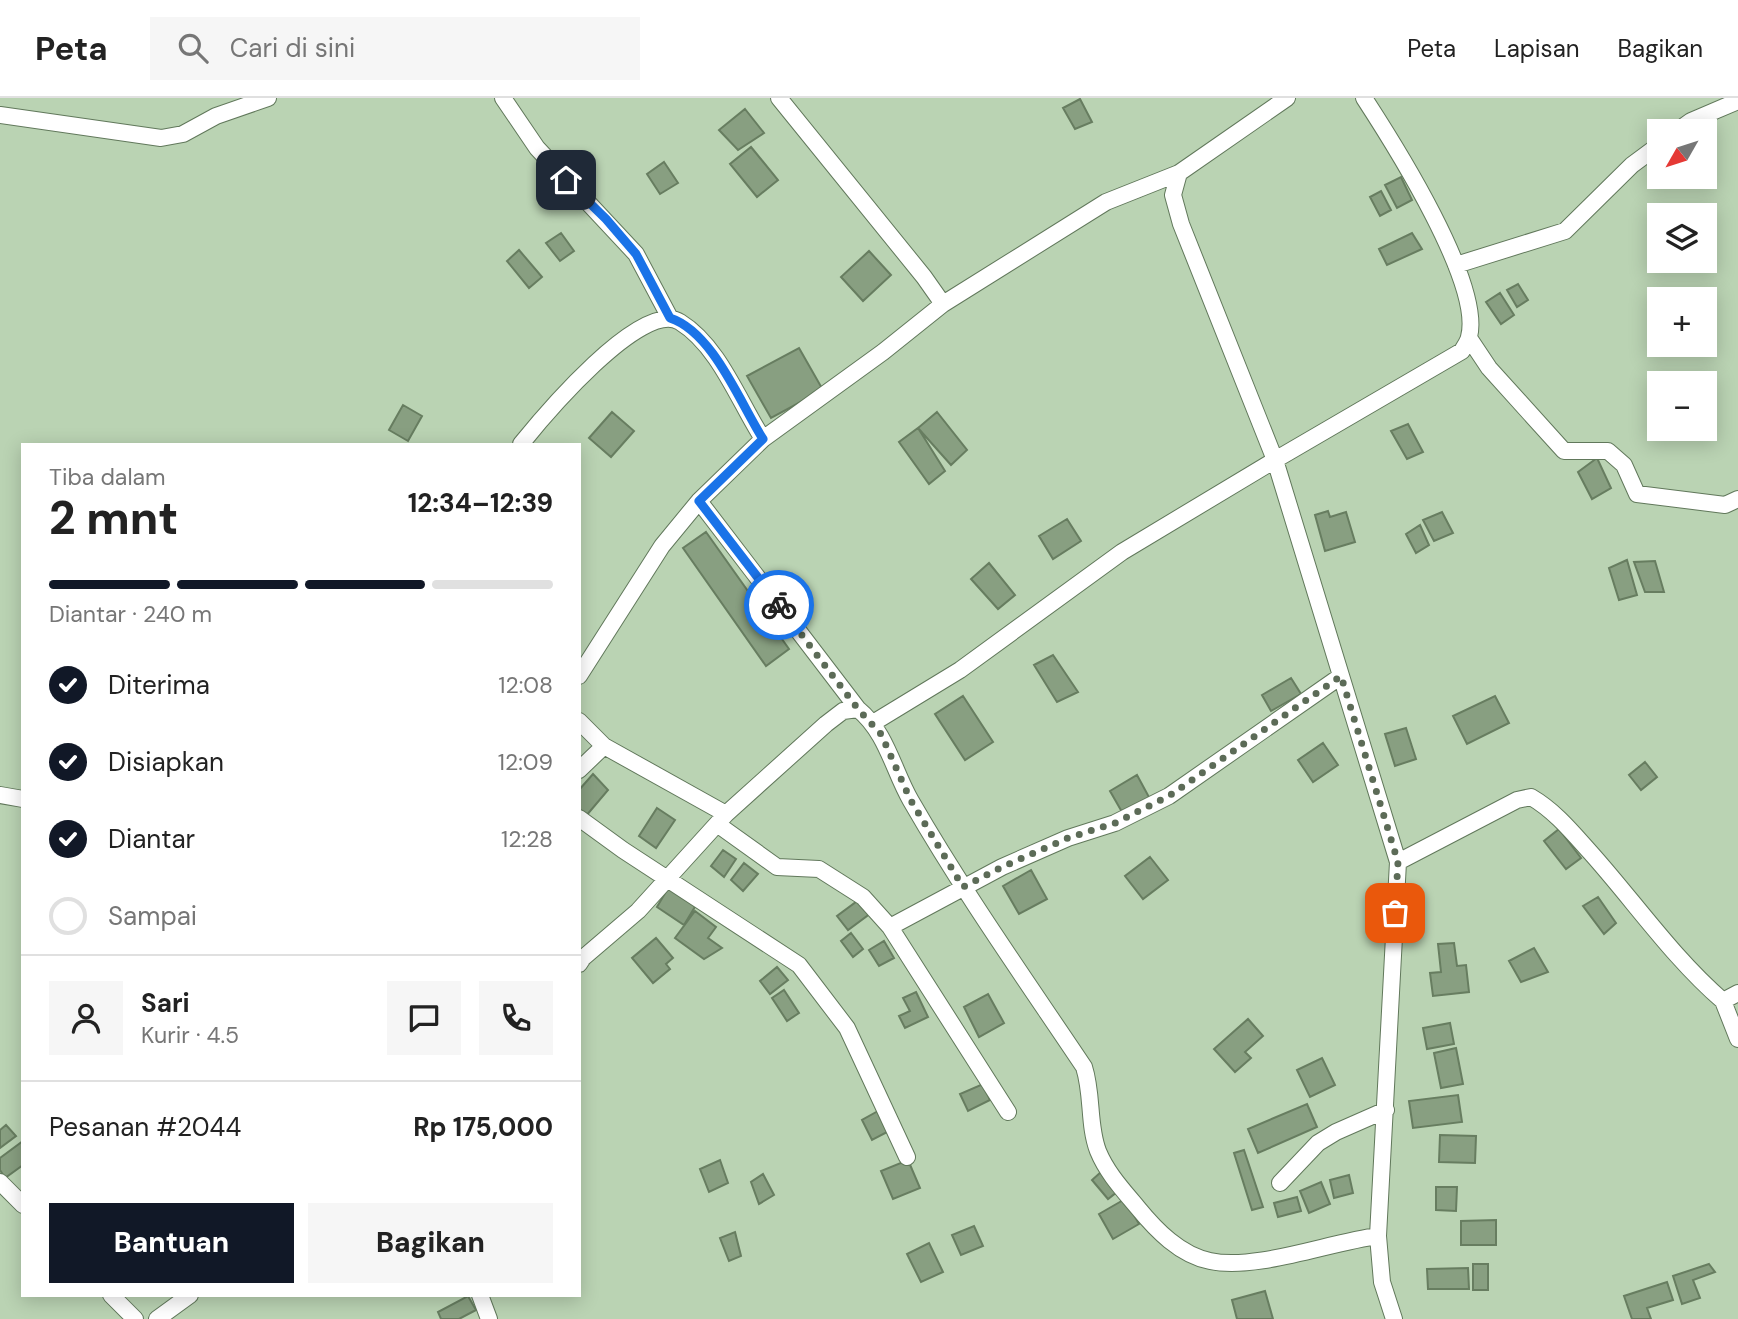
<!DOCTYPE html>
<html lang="id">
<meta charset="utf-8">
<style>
:root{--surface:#fff;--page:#f6f6f6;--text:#222;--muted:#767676;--line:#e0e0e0;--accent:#111827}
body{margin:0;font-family:"DM Sans",sans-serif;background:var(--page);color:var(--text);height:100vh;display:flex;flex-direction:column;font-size:26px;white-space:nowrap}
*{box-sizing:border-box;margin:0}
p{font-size:23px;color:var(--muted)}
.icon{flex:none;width:38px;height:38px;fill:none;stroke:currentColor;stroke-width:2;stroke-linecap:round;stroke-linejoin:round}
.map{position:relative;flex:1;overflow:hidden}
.sheet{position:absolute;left:21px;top:345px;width:560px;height:854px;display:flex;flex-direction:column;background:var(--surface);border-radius:0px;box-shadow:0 4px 18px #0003}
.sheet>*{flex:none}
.needle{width:46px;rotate:231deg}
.fabs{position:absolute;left:1647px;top:21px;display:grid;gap:14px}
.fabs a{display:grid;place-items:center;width:70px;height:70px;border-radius:0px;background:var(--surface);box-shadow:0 4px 18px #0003;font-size:35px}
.pin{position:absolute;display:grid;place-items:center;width:60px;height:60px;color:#fff;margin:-30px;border-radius:14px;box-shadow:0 4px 10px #0006}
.courier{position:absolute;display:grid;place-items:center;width:70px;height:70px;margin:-35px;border:5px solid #1a73e8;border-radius:50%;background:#fff;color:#222;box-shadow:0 2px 9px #0007}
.head em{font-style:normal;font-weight:800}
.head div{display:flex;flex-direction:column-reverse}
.head{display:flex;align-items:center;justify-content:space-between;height:119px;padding:0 28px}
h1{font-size:46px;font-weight:800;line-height:52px}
.bar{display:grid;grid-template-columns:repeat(4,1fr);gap:10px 7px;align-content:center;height:84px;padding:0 28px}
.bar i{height:9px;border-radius:5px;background:var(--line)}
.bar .on{background:var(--accent)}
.bar p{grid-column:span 4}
.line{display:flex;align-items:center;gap:18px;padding:0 28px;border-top:2px solid var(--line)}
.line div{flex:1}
.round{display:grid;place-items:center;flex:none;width:74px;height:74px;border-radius:0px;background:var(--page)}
ol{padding:0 28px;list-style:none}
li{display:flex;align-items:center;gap:21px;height:77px}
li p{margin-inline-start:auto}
li .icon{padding:7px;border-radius:50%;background:var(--accent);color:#fff;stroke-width:4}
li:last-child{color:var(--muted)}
li i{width:38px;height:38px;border:4px solid var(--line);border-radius:50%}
.action{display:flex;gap:14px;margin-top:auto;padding:14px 28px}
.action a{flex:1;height:80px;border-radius:0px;background:var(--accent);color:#fff;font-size:28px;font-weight:800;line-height:80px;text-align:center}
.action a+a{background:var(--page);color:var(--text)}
header{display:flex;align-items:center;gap:42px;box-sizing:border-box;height:98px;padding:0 35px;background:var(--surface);border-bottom:2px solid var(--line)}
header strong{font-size:33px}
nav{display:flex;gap:38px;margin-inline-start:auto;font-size:24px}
.search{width:490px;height:63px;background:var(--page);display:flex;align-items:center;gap:18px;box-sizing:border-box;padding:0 24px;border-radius:0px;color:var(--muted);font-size:26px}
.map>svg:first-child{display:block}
.building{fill:#889f81;stroke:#677d60;stroke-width:2}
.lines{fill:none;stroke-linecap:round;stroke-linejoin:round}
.minor-casing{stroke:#61785b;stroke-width:18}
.minor{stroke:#fff;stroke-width:16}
.done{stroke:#5c6b57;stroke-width:7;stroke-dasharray:0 12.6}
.route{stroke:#1a73e8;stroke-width:9}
</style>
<header>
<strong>Peta</strong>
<div class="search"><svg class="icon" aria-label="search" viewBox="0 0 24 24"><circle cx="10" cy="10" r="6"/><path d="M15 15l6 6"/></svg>Cari di sini</div>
<nav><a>Peta</a><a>Lapisan</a><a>Bagikan</a></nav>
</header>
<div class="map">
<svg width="1738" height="1221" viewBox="0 0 1738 1221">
<rect width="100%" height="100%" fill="#bad3b3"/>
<path class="building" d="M1080,1L1092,24L1075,31L1063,10Z
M745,11L764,35L738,52L719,32Z
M751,49L778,82L757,99L730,66Z
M664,64L678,85L660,96L647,76Z
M1401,79L1412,102L1397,110L1385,87Z
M1381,93L1391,112L1380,118L1370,99Z
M561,135L574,153L560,163L546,145Z
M1412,135L1422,151L1387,167L1379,151Z
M519,152L542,179L529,190L507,163Z
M869,153L891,177L863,203L841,179Z
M1518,186L1528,202L1517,209L1507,192Z
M1500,195L1514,217L1501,226L1486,204Z
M799,250L823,292L771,320L747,278Z
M403,307L422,318L408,343L389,332Z
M612,314L634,333L611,359L589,340Z
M937,314L967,352L951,367L918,330Z
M1408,326L1423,354L1407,361L1391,333Z
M918,330L945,373L929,386L899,344Z
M1597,360L1611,390L1592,401L1578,374Z
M1328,413L1330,419L1346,414L1355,444L1325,453L1315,417Z
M1442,414L1453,435L1434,443L1423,422Z
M1067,421L1081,443L1053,461L1039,438Z
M1420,427L1429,447L1416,455L1406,436Z
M706,434L789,551L766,568L683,450Z
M1627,462L1637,497L1619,502L1609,470Z
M1655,463L1664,494H1645L1634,464Z
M989,465L1015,497L998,511L971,481Z
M1053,557L1078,594L1057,604L1034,567Z
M1291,580L1301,596L1271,613L1262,597Z
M963,598L993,644L965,662L935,616Z
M1495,598L1509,625L1467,646L1453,618Z
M1406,630L1416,661L1395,668L1385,636Z
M1323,645L1338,667L1313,684L1298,662Z
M1645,664L1657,679L1641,692L1629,677Z
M593,676L608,692L586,718L579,711V692Z
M1137,677L1150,701L1122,714L1110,693Z
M657,710L675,722L656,750L639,738Z
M1559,731L1581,760L1566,771L1544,743Z
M723,752L736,761L724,779L711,768Z
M1150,759L1168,782L1143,801L1125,778Z
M744,765L758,776L743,793L731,782Z
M1031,772L1047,801L1019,816L1003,788Z
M671,785L699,802L684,827L657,809Z
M1598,799L1616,825L1604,836L1583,808Z
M860,801L871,815L848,832L837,818Z
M695,813L716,829L708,840L722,850L704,861L675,840Z
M851,835L863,851L853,859L841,843Z
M656,840L673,860L666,866L670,871L653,885L632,860Z
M884,843L894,860L879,868L869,852Z
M1454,845L1457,868L1466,867L1469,894L1433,898L1430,875L1441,874L1438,846Z
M1534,850L1548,874L1521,884L1509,863Z
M777,869L788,882L770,896L760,883Z
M784,892L799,915L787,923L772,900Z
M916,894L928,919L905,930L899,918L910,913L903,900Z
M988,896L1004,925L979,939L964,909Z
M1248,921L1263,938L1245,954L1251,960L1235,974L1214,951Z
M1450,925L1454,946L1427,951L1423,930Z
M1456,950L1463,986L1441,990L1434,955Z
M1322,960L1335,987L1310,999L1297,972Z
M983,986L990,1002L968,1013L960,996Z
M1458,997L1462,1024L1413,1030L1409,1003Z
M1307,1006L1317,1029L1258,1055L1248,1031Z
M878,1013L889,1033L872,1042L862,1022Z
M6,1027L16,1038L0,1050V1032Z
M1440,1037L1476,1038L1475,1065L1439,1064Z
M23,1043V1067L5,1080L0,1072V1060Z
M1244,1052L1263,1109L1252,1112L1234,1055Z
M720,1062L728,1085L709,1094L700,1071Z
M908,1062L920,1090L893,1101L881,1073Z
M1101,1074L1117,1094L1108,1101L1092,1082Z
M763,1076L774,1097L759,1106L751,1084Z
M1349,1077L1353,1095L1334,1100L1330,1082Z
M1321,1084L1330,1106L1309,1115L1300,1093Z
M1436,1089H1457L1456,1113L1436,1112Z
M1297,1099L1301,1113L1278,1119L1274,1105Z
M1125,1101L1139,1126L1113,1141L1099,1116Z
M1496,1122V1147H1461V1123Z
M974,1128L983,1148L961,1157L952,1137Z
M735,1134L741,1158L729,1163L720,1140Z
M929,1145L943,1174L921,1184L907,1156Z
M1473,1166H1488V1192H1473Z
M1709,1166L1715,1174L1693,1182L1700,1200L1682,1206L1673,1178Z
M1468,1170L1469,1191H1428L1427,1171Z
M1667,1184L1673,1202L1647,1210L1651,1221H1632L1624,1198Z
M1265,1193L1273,1221H1237L1232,1202Z
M468,1198L476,1212L459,1221H441L438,1214Z"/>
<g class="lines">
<defs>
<path id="minor" d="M503,0L537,50L636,156L670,220
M1364,0C1394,46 1483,186 1469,239C1468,244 1464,249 1462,253L1275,362L1398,764L1378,1138L1382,1184L1394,1221
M0,17L161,40L183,36L216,18L268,0
M1677,33L1691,23L1738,3
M1456,167L1565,133L1632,67L1659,47
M943,206L1106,104L1179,75
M1469,240L1489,270L1564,353H1608L1624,367L1637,396L1725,407L1738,401
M763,341L883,254L943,206L924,179L779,0
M521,346C542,320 642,200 680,224C719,248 739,304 763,341L699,403L662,448L579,578
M699,403L858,611
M579,623L604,648L726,716
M873,625L960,572L1122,454L1275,362L1181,126L1173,97L1179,75L1287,0
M579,672L604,648
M0,697L23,701
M579,720L623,752L799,867L847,930L907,1059
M717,726L777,769L819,771L863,799L890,829L1008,1014
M1398,764L1517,702L1531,699C1555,713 1572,734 1590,754C1634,803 1673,860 1723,903L1738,895
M890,829L1002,769L1068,740L1115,725L1169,698L1341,578
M579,866L583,860L638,813L726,716L826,626L843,613L858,611C887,635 893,672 911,703C964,795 1025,881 1084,969C1093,997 1088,1027 1098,1053C1107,1075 1123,1092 1138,1110C1156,1132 1180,1157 1210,1163C1256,1173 1330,1144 1378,1138
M1723,903L1738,941
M0,1084L23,1107
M1280,1085L1318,1045L1336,1034L1386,1012
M111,1197L135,1221
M480,1197L489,1221
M157,1221L190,1197"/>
</defs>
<use href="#minor" class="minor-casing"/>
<use href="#minor" class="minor"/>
</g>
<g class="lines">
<path class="done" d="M779,507L858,611L881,636L910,701L963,789L1002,769L1068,740L1115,725L1169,698L1341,578L1398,764L1395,815"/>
<path class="route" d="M566,82L606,121L636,156L670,220C713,234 740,305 763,341L699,403L779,507"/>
</g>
</svg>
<div class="fabs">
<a><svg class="needle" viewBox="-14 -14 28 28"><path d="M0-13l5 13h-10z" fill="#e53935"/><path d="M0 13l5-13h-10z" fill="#767676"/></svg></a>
<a><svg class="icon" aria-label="layers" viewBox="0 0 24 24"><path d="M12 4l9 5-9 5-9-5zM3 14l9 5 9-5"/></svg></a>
<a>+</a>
<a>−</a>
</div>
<div class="pin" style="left:1395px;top:815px;background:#ea580c"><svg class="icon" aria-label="bag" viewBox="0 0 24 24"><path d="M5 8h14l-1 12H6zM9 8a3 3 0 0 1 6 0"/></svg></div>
<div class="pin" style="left:566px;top:82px;background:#1f2937"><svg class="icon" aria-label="home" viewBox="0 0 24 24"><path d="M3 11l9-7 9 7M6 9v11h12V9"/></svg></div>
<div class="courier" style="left:779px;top:507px"><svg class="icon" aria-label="bike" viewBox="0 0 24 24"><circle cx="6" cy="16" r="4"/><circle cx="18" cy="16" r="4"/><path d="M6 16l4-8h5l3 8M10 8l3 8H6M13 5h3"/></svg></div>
<section class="sheet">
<div class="head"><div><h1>2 mnt</h1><p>Tiba dalam</p></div><em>12:34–12:39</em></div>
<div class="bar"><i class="on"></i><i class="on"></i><i class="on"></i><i></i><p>Diantar · 240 m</p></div>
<ol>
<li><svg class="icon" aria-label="check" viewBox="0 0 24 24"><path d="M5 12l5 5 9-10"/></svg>Diterima<p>12:08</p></li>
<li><svg class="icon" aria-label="check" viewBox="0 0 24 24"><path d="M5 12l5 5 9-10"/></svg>Disiapkan<p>12:09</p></li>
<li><svg class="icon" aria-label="check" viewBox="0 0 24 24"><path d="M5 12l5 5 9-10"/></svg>Diantar<p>12:28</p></li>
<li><i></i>Sampai</li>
</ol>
<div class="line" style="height:126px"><a class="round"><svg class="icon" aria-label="person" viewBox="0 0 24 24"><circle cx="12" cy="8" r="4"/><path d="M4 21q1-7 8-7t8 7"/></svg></a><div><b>Sari</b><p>Kurir · 4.5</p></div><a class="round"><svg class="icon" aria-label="chat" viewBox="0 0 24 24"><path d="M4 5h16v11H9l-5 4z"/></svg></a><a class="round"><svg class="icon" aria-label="phone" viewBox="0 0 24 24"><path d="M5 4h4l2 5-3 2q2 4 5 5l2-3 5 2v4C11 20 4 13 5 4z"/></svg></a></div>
<div class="line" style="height:91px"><div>Pesanan #2044</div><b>Rp 175,000</b></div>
<div class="action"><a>Bantuan</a><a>Bagikan</a></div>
</section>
</div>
